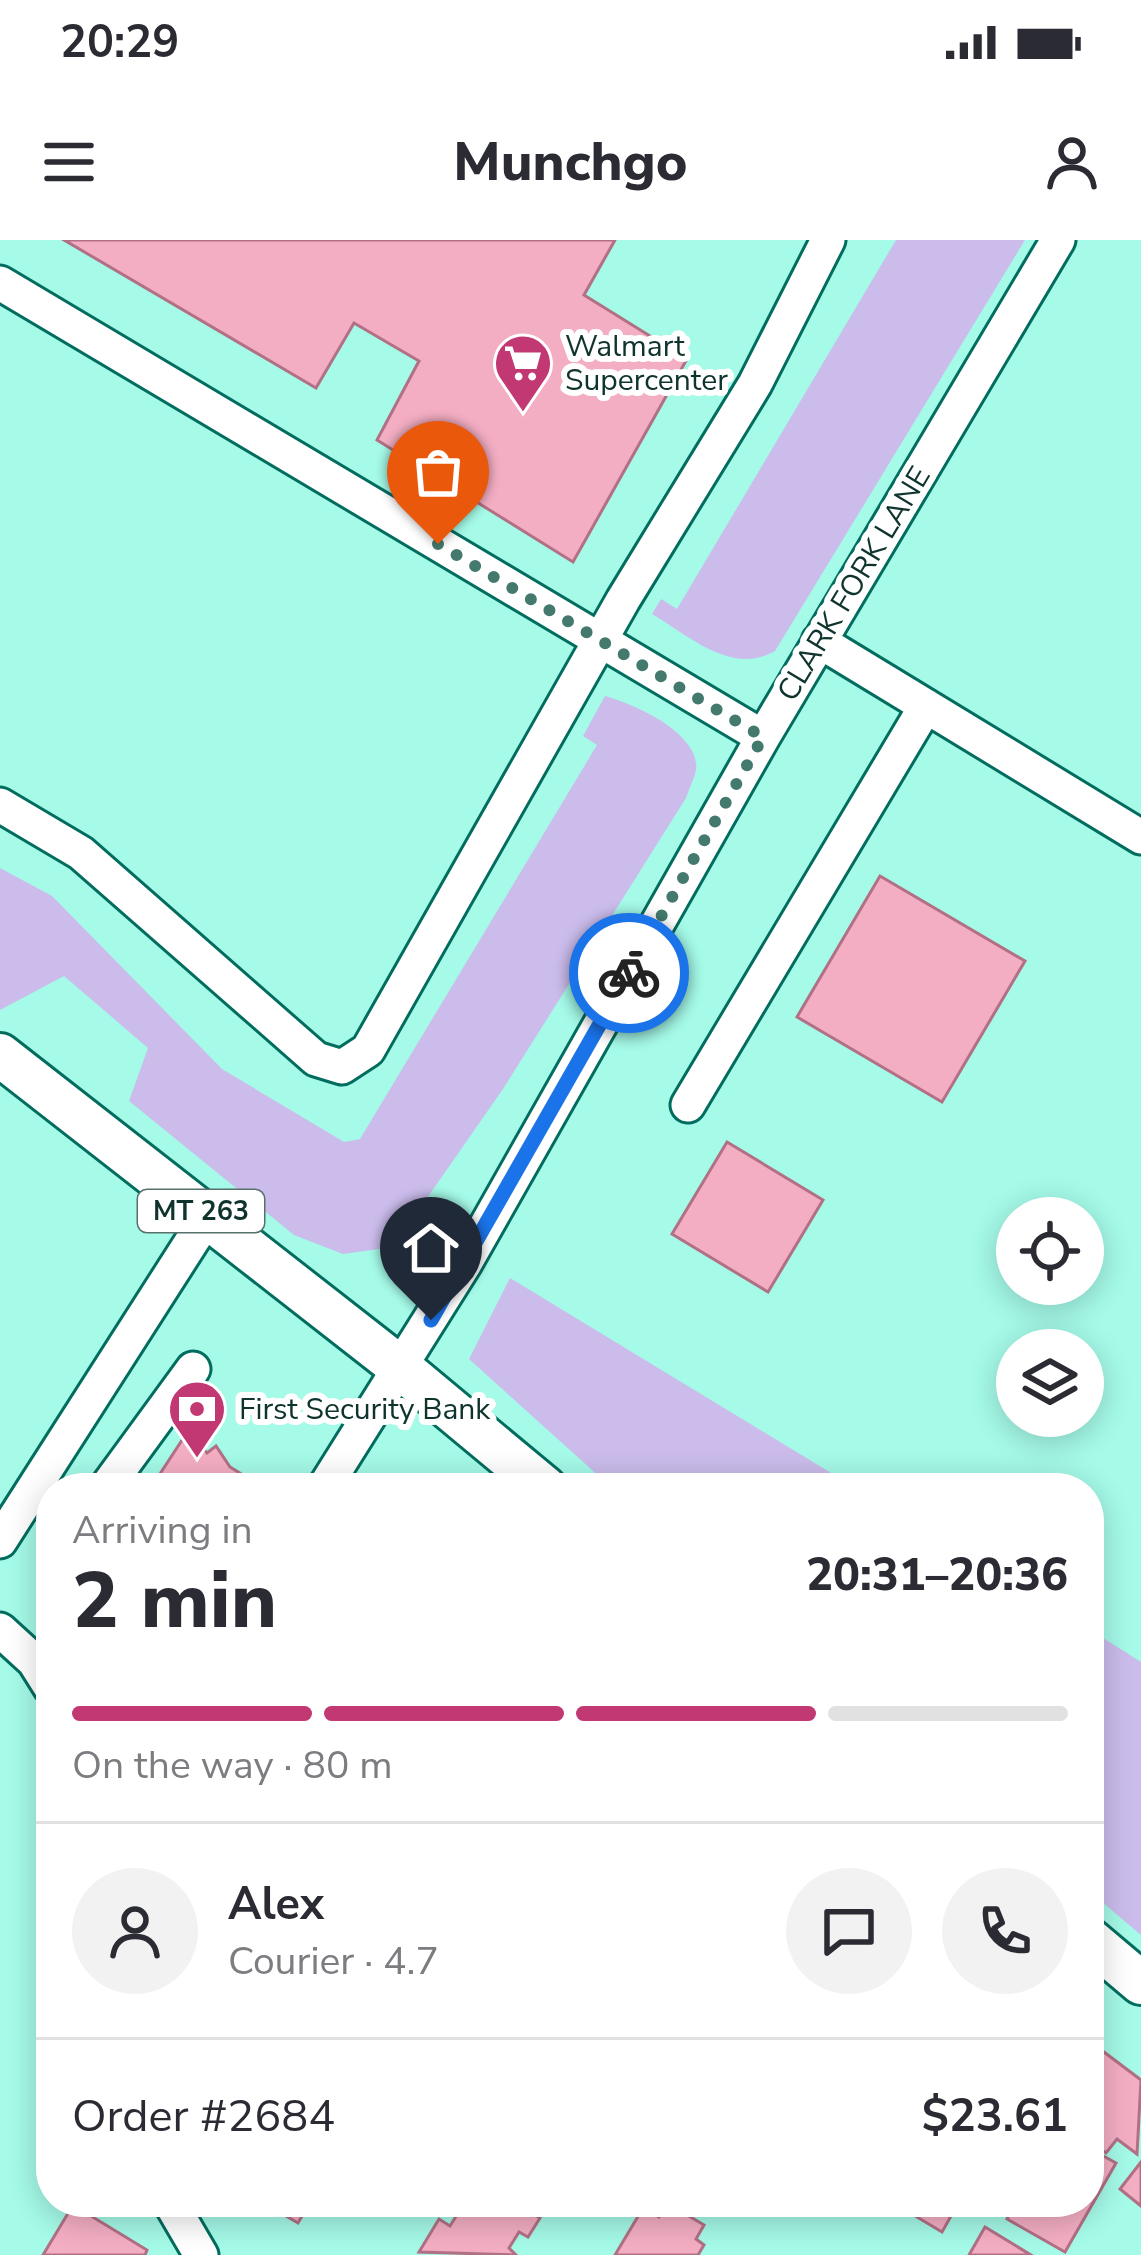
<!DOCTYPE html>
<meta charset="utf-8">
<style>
:root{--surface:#fff;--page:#f2f2f3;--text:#2b2b33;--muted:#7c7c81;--line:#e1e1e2;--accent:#c13872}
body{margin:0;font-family:"Nunito Sans",sans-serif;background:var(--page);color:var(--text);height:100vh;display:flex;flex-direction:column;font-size:45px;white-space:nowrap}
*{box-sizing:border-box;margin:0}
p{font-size:39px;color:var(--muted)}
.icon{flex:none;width:66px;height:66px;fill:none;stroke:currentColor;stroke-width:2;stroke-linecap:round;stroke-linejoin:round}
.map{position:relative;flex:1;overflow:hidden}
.details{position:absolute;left:36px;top:1233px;width:1068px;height:744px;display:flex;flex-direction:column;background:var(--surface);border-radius:48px;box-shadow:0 6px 30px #0003}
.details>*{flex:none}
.controls{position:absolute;left:996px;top:957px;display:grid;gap:24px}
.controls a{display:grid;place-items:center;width:108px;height:108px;border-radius:50%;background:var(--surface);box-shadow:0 6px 30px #0003;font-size:60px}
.pin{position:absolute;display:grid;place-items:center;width:102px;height:102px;color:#fff;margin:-123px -51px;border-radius:50% 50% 50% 0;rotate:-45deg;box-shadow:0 0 12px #0007}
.pin .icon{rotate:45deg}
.courier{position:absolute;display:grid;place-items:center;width:120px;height:120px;margin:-60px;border:9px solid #1a73e8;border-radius:50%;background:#fff;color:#222;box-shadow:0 3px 15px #0007}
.headline em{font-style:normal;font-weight:800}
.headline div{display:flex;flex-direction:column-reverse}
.headline{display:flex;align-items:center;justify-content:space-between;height:204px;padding:0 36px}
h1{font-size:78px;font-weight:800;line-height:90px}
.bar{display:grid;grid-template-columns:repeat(4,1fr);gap:18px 12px;align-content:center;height:144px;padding:0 36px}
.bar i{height:15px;border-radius:9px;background:var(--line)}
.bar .active{background:var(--accent)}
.bar p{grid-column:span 4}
.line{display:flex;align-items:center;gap:30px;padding:0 36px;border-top:3px solid var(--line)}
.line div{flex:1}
.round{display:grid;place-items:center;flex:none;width:126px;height:126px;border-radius:63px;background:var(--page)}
.status{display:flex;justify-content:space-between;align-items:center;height:84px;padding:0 60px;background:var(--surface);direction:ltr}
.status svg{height:33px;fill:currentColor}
header{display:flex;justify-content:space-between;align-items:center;height:156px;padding:0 36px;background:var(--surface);font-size:54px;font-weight:800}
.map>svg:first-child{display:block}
.green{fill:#cbbcec}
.building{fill:#f4aec3;stroke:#b27085;stroke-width:3}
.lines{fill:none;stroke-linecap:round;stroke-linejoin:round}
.minor-casing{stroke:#026d5f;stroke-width:39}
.major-casing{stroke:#026d5f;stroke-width:48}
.path{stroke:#559084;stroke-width:6;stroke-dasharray:12 6;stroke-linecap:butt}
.minor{stroke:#fff;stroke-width:33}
.major{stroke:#fff;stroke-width:42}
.done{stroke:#44796e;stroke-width:12;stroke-dasharray:0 21.6}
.route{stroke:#1a73e8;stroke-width:15}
.labels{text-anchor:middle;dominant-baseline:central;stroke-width:12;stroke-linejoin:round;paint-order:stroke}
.shield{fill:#fff;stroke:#57706c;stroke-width:3}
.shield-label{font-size:27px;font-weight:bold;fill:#0f332d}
.poi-label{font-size:30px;fill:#0f332d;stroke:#fff;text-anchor:start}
.street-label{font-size:30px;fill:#0f332d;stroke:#fff}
</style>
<div class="status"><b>20:29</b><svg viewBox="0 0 49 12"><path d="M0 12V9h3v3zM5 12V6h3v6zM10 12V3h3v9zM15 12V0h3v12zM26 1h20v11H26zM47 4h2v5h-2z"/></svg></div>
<header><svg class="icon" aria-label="menu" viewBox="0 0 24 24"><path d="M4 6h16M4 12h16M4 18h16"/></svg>Munchgo<svg class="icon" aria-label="person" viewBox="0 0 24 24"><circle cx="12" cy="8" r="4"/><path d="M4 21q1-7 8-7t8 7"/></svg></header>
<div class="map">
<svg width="1141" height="2015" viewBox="0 0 1141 2015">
<rect width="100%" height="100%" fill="#a5fae8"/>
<path class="green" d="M896,0H1025L775,411C732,436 689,396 652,374L661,359L677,369Z
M605,456C635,464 701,494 696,530C694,539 689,549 686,558L503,849L393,1007L343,1014L294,995L129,861L148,808L64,736L0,770V628L52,656L222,829L344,902L360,899L597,505L583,496Z
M510,1038L856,1248H612L469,1119Z
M1089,1389L1141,1422V1695L1089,1651Z"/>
<path class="building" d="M64,0H615L584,55L687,119L573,322L377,200L419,121L354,83L316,148Z
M880,636L1025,721L942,862L797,777Z
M727,902L823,960L768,1052L672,994Z
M188,1191L207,1213L216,1206L230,1227L264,1248H129L136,1237L152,1246Z
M1092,1803L1141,1840L1137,1914L1117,1899L1106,1913L1089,1900Z
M1089,1908L1116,1923L1065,2012L1007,1979L1016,1962H1089Z
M1141,1922V1966L1120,1949Z
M262,1962H327L321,1971L309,1964L298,1983Z
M465,1962H537L530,1972L540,1978L528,1997L519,1992L509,2008L516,2015L419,2012L439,1979L450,1986Z
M892,1962H973L966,1975L955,1969L942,1992Z
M667,1963L704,1985L696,1999L704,2005L698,2015H615L643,1968L659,1977Z
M73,1965L147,2010L145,2015H43Z
M985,1987L1031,2015H969Z"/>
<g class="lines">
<defs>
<path id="minor" d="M0,43L763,497
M819,401L1141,597
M0,565L81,613L316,819L342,827L368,810L623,360L755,144L828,0
M688,865L926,466
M106,1248L193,1129
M324,1248L464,1025L763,497L1058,0
M0,1301L208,976
M0,1390L34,1421L51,1448
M170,1962L201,2015"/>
<path id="major" d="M0,815L402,1129L545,1248
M1089,1699L1141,1743"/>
</defs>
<use href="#minor" class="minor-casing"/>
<use href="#major" class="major-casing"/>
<path class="path" d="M206,1195L221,1169"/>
<use href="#minor" class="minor"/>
<use href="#major" class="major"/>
</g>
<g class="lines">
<path class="done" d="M438,304L763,497L629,733"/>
<path class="route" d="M431,1080L629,733"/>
</g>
<defs>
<symbol id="supermarket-pin" viewBox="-11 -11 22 30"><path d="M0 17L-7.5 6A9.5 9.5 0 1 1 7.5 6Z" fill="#c13872" stroke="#fff"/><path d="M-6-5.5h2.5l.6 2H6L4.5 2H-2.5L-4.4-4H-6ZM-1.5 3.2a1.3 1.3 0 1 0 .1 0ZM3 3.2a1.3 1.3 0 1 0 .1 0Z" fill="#fff"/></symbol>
<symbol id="bank-pin" viewBox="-11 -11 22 30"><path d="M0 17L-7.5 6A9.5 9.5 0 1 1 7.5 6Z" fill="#c13872" stroke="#fff"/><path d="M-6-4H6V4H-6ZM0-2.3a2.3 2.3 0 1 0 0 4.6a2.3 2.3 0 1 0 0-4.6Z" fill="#fff"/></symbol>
</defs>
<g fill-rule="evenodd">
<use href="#supermarket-pin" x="490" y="90" width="66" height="90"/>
<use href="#bank-pin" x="164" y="1136" width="66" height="90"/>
</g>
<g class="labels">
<rect class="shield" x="138" y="950" width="126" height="42" rx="9"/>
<g class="shield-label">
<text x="201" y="971">MT 263</text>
</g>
<g class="poi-label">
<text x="565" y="106">Walmart<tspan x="565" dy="34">Supercenter</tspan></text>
<text x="239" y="1169">First Security Bank</text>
</g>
<g class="street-label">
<text transform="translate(854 344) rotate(-59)">CLARK FORK LANE</text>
</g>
</g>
</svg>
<div class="controls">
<a><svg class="icon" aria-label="locate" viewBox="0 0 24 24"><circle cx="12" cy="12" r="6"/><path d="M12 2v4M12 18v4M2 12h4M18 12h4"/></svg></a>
<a><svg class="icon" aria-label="layers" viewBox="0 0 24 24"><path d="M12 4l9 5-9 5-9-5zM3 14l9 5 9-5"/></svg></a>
</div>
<div class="pin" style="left:438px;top:304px;background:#ea580c"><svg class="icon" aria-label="bag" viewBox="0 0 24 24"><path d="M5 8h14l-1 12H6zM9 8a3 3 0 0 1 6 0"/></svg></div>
<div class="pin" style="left:431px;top:1080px;background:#1f2937"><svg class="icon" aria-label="home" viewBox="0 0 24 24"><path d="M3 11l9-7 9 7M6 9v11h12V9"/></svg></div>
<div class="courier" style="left:629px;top:733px"><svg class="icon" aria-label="bike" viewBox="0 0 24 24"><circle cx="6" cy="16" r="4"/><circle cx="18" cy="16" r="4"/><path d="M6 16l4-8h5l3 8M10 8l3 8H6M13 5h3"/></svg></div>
<section class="details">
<div class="headline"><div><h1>2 min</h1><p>Arriving in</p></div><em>20:31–20:36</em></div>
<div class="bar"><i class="active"></i><i class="active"></i><i class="active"></i><i></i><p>On the way · 80 m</p></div>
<div class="line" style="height:216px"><a class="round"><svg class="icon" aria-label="person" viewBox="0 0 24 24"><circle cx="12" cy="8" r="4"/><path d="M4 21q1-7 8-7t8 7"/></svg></a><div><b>Alex</b><p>Courier · 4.7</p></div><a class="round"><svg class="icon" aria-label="chat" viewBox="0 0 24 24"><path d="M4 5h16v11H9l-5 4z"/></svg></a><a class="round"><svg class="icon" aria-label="phone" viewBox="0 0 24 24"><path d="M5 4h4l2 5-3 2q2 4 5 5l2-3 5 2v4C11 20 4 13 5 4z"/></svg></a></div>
<div class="line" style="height:156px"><div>Order #2684</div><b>$23.61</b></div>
</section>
</div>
